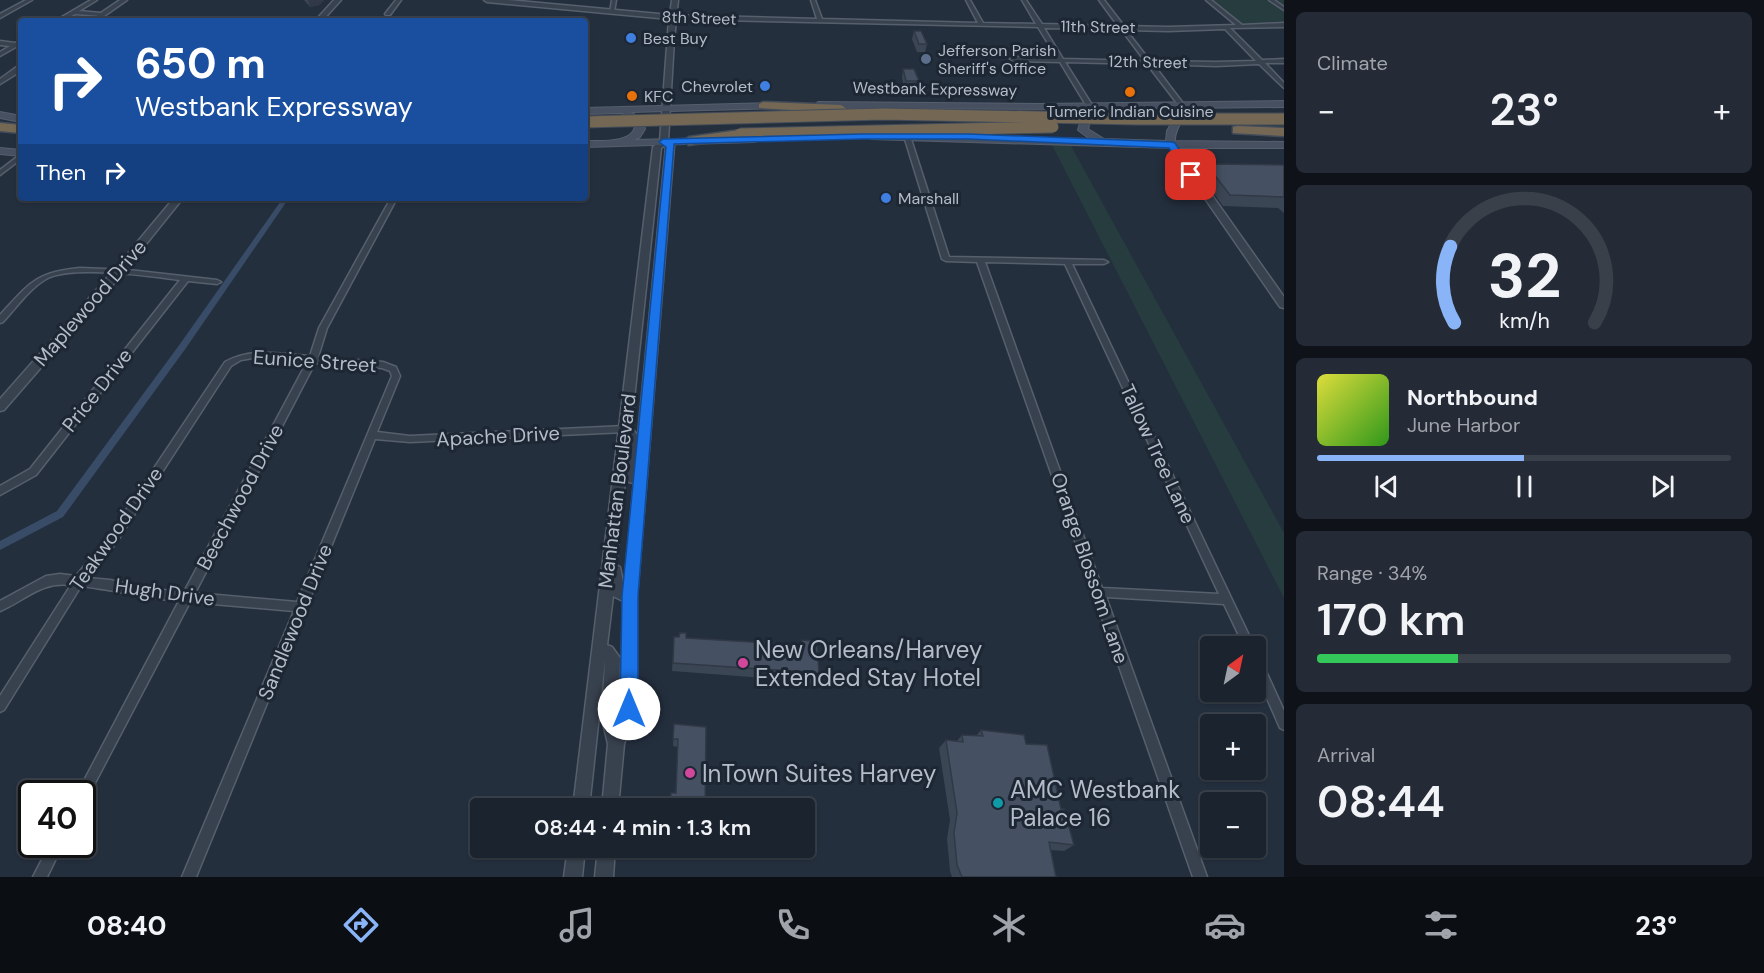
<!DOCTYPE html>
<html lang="en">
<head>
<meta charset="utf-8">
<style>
	body { margin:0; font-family:"DM Sans",sans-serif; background:#242b36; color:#f1f3f6; height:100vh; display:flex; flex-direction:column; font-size:22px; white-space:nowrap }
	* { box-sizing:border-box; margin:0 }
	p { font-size:20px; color:#a0a4aa }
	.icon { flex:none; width:33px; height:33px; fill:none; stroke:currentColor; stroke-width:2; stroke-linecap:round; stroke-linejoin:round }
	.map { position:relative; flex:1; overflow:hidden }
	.panel { display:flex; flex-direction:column; gap:12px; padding:12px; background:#0f1319; width:480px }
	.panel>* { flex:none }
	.guide { position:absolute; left:18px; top:18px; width:570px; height:183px; border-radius:6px; box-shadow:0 2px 4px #0004,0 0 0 2px #39404a; background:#1a4fa0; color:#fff; overflow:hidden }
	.needle { width:39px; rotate:33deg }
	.fabs { position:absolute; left:1200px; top:636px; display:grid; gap:12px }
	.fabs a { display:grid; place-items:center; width:66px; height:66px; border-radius:6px; background:#1b232e; box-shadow:0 2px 4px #0004,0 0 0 2px #39404a; font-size:30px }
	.speed { position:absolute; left:18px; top:780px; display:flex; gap:12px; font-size:30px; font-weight:700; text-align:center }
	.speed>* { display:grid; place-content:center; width:78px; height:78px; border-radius:50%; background:#1b232e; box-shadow:0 2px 4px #0004,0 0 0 2px #39404a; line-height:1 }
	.speed .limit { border:3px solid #111; border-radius:9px; background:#fff; color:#111 }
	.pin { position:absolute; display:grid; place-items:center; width:51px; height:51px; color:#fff; margin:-26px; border-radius:12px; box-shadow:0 3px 9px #0006 }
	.me { position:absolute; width:66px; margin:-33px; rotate:0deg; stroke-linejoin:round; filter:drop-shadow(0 0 4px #0008) }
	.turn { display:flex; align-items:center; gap:21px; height:126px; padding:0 18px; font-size:27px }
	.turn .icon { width:78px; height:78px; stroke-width:2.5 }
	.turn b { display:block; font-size:42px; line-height:51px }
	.then { display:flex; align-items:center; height:57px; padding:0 18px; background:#0003; gap:12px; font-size:22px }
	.big { font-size:45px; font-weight:600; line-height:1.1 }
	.panel .widget { flex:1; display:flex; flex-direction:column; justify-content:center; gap:9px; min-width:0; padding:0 21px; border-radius:9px; background:#242b36 }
	.panel .dial { align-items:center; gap:0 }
	.dial svg { height:156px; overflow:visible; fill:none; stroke:#39404a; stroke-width:7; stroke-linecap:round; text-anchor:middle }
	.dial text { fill:#f1f3f6; stroke:none }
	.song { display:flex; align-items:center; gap:18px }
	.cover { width:72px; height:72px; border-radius:9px; background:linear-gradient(135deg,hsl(60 70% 55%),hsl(110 70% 35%)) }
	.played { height:6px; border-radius:3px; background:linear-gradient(90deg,#8ab4f8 50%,#39404a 50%) }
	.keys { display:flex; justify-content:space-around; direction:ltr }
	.heat { display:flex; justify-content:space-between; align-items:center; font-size:33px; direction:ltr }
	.charge { height:9px; border-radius:4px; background:linear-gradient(90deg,#34c759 34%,#39404a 0) }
	.trip { position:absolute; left:470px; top:798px; width:345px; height:60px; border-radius:6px; background:#1b232e; box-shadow:0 2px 4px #0004,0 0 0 2px #39404a; font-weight:600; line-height:60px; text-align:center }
	.dock { display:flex; height:96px; justify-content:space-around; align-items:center; background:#0b0e12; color:#a0a4aa }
	.dock .icon { width:42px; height:42px }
	.dock .current { color:#8ab4f8 }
	.dock b { font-size:27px; color:#f1f3f6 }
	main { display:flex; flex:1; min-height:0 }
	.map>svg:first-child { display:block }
	.green { fill:#263c3f }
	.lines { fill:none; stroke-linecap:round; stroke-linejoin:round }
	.canal { fill:#394c67; fill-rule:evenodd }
	.minor-casing { stroke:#565f6c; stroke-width:3 }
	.tertiary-casing { stroke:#565f6c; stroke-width:3 }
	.secondary-casing { stroke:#565f6c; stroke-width:2 }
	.motorway-casing { stroke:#434c59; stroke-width:3 }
	.minor { fill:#38414e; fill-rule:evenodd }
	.tertiary { fill:#38414e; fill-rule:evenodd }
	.secondary { fill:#465061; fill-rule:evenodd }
	.motorway { fill:#746855; fill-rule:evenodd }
	.motorway-bridge-casing { stroke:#434c59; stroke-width:13; stroke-linecap:butt }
	.motorway-bridge { stroke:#746855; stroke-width:11 }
	.wall { fill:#3b4654 }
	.shaded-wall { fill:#303945 }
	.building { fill:#455162; stroke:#303945; stroke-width:1.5 }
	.route { fill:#1a73e8; stroke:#114b97; stroke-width:1.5 }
	.shop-dot { fill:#3f7fe0; stroke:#1d2633; stroke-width:2 }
	.service-dot { fill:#5c6f8a; stroke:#1d2633; stroke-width:2 }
	.food-dot { fill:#e8710a; stroke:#1d2633; stroke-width:2 }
	.hotel-dot { fill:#d1479c; stroke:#1d2633; stroke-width:2 }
	.culture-dot { fill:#0f9aa8; stroke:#1d2633; stroke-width:2 }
	.labels { text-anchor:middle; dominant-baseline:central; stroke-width:6; stroke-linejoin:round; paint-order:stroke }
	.far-street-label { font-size:16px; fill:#b4bcc9; stroke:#1d2633 }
	.far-poi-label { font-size:16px; fill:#b4bcc9; stroke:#1d2633; text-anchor:start }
	.street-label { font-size:20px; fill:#b4bcc9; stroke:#1d2633 }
	.near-poi-label { font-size:24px; fill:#b4bcc9; stroke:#1d2633; text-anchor:start }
</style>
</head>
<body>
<main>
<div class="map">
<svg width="1284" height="877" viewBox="0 0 1284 877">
	<rect width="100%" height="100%" fill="#242f3e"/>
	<!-- green -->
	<g class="green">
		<polygon points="1208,0 1284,0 1284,25 1240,26"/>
		<polygon points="1051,143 1070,144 1284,533 1284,598"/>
	</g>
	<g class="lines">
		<!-- canal -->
		<polygon class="canal" points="283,198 289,198 186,348 63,517 0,550 0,541 57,511 180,344"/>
		<!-- minor casing -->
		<g class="minor-casing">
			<g id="minor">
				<polygon points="26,0 32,0 0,18 0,14"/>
				<polygon points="91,0 97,0 79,11 101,13 103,14 103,16 75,14 62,21 55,21"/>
				<polygon points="396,0 401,0 390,15 386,15 385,14"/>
				<polygon points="612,0 616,0 614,12 612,13 610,12"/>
				<path d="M811,0H815L822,19L978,23L966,0H970L983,23L1036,24L1022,0H1026L1042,24L1118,26L1099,0H1104L1124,26L1168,27L1236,25L1206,0H1211L1242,25L1284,23V27L1230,28L1262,60L1284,59V63H1265L1284,83V88L1259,64L1216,66L1153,64L1185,106L1182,108L1180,107L1147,64L1065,62L1092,105L1089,107L1086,105L1060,62L1013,61L1010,59L1013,57L1057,58L1038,27L673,19L670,17L673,15L817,19ZM1044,28L1121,29L1145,61L1063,59ZM1225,29L1256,61L1216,62L1150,61L1126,30L1168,31Z"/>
				<polygon points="1269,0 1274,0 1284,7 1284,10"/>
				<polygon points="21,40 21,44 0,56 0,52 10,46 0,45 0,41 15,43"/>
				<path d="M905,135L910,136L949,257L1104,260L1108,262L1104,264H1072L1254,646H1244L1224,604L1106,597L1207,877H1193L977,262L946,261L942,259L904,136ZM985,262L1065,264L1219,594L1102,588Z"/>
				<polygon points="21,154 21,159 0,175 0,170"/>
				<path d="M391,198H397L327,328L318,357L383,362L396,367L400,376L377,432L410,436L625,426L629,429L625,432L410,442L375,439L196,877H182L294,611L190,602L86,800L82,802V794H77L78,792L179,601C146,598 114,590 81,586L4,710L0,712V696L71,585C41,581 26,600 0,611V601L46,576L60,574L76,576L108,537L225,362C252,347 280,354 310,356L319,328ZM253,358L307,362L184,592L152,589L110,580L88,578L116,543L231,366L241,360ZM315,363L382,368L390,371L392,376L297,602L195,593Z"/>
				<path d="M80,268L129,270L217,280L221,282L217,284L188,281L36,475L0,495V486L30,469L180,280C149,276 79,266 50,277C31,286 17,307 3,322L0,323V315C29,284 35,272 80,268Z"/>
				<polygon points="1256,657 1260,658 1284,711 1284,730 1280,728 1256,673"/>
				<polygon points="50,844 63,844 47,877 33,877"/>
			</g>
		</g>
		<!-- tertiary casing -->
		<g class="tertiary-casing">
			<g id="tertiary">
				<polygon points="120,0 127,0 97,21 89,21"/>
				<polygon points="334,0 341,0 322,21 315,21"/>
				<path d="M484,0H508L670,15L672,0H678L674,40L668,141L674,146L637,596V709L624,744L618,808H602L608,744L602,719L605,660L589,808H573L653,147L660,141L669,19L487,2ZM664,146L666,147L638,436L631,427L661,148ZM629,444L627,478L629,482L634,483L624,588L620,567L616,565ZM613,596L623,601L621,709L618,718L620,658L612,647L607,645Z"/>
				<polygon points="18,66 21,66 21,71 0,84 0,79"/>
				<polygon points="1169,143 1175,143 1284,297 1284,308 1280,307 1168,145"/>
				<polygon points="174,198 183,198 122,274 4,410 0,411 0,399 114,270"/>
				<polygon points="568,848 585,848 582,877 564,877"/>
				<polygon points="598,848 615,848 613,877 595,877"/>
			</g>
		</g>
		<!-- secondary casing -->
		<g class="secondary-casing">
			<g id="secondary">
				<path d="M1284,101V107L1184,108L1186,110C1184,121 1174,129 1175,141L1284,142V148H1172L872,139L869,138V134L1090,139L1078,130L1084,109L818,108L814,105L818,102L1040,104ZM1180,108L1167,131L1166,141L1104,139L1088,129L1093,109Z"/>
				<path d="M775,103L779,106L778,108L631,112L642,120L645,129L640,137L634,140L757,137V141L754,142L585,147V141C599,141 637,144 635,123L624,116L623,113L585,114V108Z"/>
				<polygon points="0,112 21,116 21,122 0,118"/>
				<polygon points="0,148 21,150 21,156 0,154"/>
			</g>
		</g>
		<!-- motorway casing -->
		<g class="motorway-casing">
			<g id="motorway">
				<polygon points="763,102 841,105 847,109 841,113 759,108 759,104"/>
				<polygon points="0,123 21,125 21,133 0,131"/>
				<polygon points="1237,126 1284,128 1284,136 1233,133 1233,127"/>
				<polygon points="740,130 746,134 744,137 689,145 683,141 689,137"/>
			</g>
		</g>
		<!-- minor -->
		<use href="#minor" class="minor"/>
		<!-- tertiary -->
		<use href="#tertiary" class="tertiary"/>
		<!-- secondary -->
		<use href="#secondary" class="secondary"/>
		<!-- motorway -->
		<use href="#motorway" class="motorway"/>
		<!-- motorway-bridge casing -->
		<g class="motorway-bridge-casing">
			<g id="motorway-bridge">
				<polyline points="585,122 884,114 1136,119 1284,119"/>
				<polyline points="740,134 1053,127"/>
			</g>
		</g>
		<!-- motorway-bridge -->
		<use href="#motorway-bridge" class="motorway-bridge"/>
	</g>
	<!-- wall -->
	<g class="wall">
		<polygon points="304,0 324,0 319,5 310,7"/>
		<polygon points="914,31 927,44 925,52 917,52 912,39"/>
		<polygon points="903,69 919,81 917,89 904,89 902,77"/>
		<polygon points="1206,164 1284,165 1284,213 1278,208 1223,206 1200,174"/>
		<polygon points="674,637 801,645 802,640 812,645 819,674 816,683 811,682 810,686 803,686 802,681 672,671"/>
		<polygon points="674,724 706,727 676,793 678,747 673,746"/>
		<polygon points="981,730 1026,744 1061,809 1074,845 1064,851 1050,850 1056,877 952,877 950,871 947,839 950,820 939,748 946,740 957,741 962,735 976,736"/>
	</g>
	<!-- shaded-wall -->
	<polygon class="shaded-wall" points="308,0 324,0 319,5 310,7"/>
	<!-- building -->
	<g class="building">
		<polygon points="914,31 921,31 927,44 919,44"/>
		<polygon points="903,69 914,69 919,81 906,81"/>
		<polygon points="1206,164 1284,165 1284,197 1230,195"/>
		<polygon points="680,633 686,633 686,638 803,645 802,640 811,641 812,645 817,646 819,674 813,674 813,677 806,677 806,672 673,663 674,637 679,637"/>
		<polygon points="674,724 706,727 705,808 670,808 671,793 676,793 678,739 673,739"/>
		<polygon points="981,730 1024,735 1026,744 1047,745 1061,809 1064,809 1074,845 1049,842 1056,877 962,877 957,865 954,833 957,813 946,740 963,742 962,735 983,736"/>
	</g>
	<!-- route -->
	<polygon class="route" points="862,134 969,134 1172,142 1175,143 1196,175 1188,177 1169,148 969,139 862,139 674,144 638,596 638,709 635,715 629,718 623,715 620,709 622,596 666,147 659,142 663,139"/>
	<!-- markers -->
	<g class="shop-dot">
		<circle cx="631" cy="38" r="6"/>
		<circle cx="765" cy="86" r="6"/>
		<circle cx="886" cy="198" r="6"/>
	</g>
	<circle class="service-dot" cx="926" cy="59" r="6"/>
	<g class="food-dot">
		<circle cx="1130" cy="92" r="6"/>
		<circle cx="632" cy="96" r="6"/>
	</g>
	<g class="hotel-dot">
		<circle cx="743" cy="663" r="6"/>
		<circle cx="690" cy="773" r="6"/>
	</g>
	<circle class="culture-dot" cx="998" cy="803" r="6"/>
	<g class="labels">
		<!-- far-street labels -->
		<g class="far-street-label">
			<text transform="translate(699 18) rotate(2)">8th Street</text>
			<text transform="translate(1098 27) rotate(1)">11th Street</text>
			<text transform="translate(1148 62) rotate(1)">12th Street</text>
			<text transform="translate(935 89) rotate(1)">Westbank Expressway</text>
		</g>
		<!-- far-poi labels -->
		<g class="far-poi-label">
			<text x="643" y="38">Best Buy</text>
			<text x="938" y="50">Jefferson Parish<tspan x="938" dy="18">Sheriff's Office</tspan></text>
			<text x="753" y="86" text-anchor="end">Chevrolet</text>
			<text x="644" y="96">KFC</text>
			<text x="1130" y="111" text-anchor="middle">Tumeric Indian Cuisine</text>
			<text x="898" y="198">Marshall</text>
		</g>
		<!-- street labels -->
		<g class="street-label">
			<text transform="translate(90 303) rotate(-49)">Maplewood Drive</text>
			<text transform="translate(315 361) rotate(4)">Eunice Street</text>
			<text transform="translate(97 390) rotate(-52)">Price Drive</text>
			<text transform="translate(498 436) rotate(-3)">Apache Drive</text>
			<text transform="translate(1158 454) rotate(65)">Tallow Tree Lane</text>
			<text transform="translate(617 491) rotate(-83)">Manhattan Boulevard</text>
			<text transform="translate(240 497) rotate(-62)">Beechwood Drive</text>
			<text transform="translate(116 529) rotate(-55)">Teakwood Drive</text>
			<text transform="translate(1090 568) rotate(71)">Orange Blossom Lane</text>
			<text transform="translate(165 592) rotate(8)">Hugh Drive</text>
			<text transform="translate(295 622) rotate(-68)">Sandlewood Drive</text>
		</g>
		<!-- near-poi labels -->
		<g class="near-poi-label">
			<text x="755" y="649">New Orleans/Harvey<tspan x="755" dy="28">Extended Stay Hotel</tspan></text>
			<text x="702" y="773">InTown Suites Harvey</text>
			<text x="1010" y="789">AMC Westbank<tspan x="1010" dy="28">Palace 16</tspan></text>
		</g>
	</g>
</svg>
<div class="fabs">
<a><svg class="needle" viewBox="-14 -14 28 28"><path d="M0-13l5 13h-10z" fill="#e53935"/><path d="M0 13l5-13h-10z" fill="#a0a4aa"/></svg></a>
<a>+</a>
<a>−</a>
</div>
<div class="speed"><div class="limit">40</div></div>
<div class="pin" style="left:1191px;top:175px;background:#d93025"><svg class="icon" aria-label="arrive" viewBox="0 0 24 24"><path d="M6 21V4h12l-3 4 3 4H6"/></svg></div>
<svg class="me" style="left:629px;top:709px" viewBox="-20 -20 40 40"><circle r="19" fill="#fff"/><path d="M0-13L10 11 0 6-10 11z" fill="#1a73e8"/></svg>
<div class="trip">08:44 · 4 min · 1.3 km</div>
<div class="guide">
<div class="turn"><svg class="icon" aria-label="right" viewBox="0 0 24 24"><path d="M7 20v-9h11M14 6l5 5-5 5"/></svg><div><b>650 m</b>Westbank Expressway</div></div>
<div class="then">Then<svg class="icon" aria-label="right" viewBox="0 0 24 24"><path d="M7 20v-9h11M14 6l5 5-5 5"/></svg></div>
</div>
</div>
<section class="panel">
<div class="widget"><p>Climate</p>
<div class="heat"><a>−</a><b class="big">23°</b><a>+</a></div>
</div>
<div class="widget dial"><svg viewBox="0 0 100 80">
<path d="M14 69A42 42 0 1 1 86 69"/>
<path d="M14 69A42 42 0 0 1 12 30" stroke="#8ab4f8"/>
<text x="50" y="56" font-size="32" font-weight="700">32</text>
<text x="50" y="72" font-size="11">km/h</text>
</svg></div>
<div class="widget">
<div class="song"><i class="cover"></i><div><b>Northbound</b><p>June Harbor</p></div></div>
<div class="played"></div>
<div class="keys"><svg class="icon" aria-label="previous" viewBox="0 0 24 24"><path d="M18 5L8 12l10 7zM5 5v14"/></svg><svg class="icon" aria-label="pause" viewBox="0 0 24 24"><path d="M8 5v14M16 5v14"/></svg><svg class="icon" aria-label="next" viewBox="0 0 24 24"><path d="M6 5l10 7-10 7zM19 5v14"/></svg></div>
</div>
<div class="widget"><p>Range · 34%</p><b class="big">170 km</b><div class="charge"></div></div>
<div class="widget"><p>Arrival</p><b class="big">08:44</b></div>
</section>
</main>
<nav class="dock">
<b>08:40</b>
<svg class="icon current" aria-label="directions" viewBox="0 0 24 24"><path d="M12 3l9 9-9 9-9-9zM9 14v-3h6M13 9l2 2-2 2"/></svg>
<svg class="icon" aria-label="music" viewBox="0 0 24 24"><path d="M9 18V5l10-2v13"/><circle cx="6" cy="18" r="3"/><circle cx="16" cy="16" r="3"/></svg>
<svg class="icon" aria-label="phone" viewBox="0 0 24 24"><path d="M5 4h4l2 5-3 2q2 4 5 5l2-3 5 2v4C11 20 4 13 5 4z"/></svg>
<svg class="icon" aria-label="climate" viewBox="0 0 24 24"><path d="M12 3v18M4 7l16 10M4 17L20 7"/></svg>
<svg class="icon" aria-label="car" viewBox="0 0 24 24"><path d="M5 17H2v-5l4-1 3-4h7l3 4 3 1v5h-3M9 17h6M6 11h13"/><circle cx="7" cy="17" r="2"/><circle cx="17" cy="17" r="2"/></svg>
<svg class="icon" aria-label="filters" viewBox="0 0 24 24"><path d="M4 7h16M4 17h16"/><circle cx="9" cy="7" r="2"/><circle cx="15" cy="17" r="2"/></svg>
<b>23°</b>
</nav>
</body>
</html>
